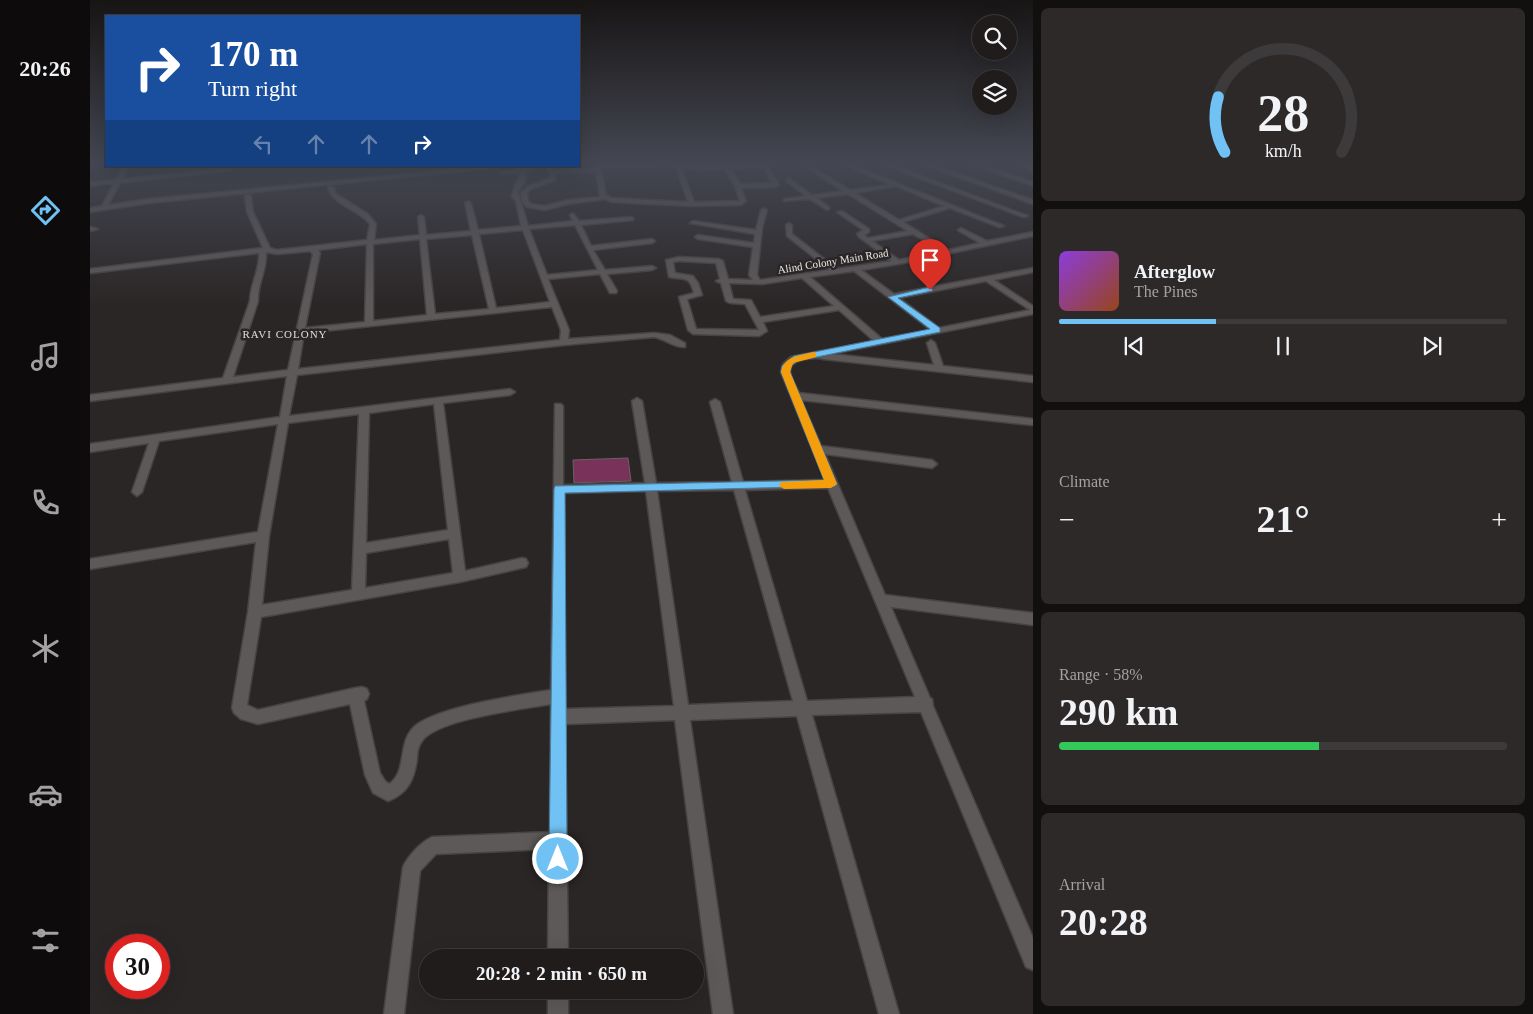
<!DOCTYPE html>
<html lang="en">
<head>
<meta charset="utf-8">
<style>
	body { margin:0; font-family:Georgia,serif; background:#2d2929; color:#f1f3f6; height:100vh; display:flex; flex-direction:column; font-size:19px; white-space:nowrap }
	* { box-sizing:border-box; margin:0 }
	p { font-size:16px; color:#a2a1a3 }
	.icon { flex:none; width:28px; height:28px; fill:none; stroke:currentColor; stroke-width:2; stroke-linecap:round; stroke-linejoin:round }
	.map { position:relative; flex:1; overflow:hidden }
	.sheet { display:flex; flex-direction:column; gap:8px; padding:8px; background:#120f0f; width:500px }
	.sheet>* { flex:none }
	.top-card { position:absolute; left:15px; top:15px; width:475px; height:152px; border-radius:0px; box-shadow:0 5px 20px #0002,0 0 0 1px #3d3a3b; background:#1a4fa0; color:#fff; overflow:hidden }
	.controls { position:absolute; left:882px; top:15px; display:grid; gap:10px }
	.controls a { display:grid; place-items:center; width:45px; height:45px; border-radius:50%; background:#201c1c; box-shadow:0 5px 20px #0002,0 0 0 1px #3d3a3b; font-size:25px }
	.speed { position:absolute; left:15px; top:934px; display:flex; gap:10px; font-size:25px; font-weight:700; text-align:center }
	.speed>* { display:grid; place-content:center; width:65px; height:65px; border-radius:50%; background:#201c1c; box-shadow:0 5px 20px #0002,0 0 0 1px #3d3a3b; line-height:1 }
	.speed .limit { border:8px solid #d22; background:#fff; color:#111 }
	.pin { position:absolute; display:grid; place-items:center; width:42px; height:42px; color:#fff; margin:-51px -21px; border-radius:50% 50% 50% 0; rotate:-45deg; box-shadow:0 0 5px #0007 }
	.pin .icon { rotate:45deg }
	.me { position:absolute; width:55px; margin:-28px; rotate:0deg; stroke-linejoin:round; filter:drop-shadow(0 0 4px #0008) }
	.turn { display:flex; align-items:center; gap:18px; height:105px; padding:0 20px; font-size:22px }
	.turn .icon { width:65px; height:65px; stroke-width:2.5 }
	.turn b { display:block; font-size:35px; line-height:42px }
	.lanes { display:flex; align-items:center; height:48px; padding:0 20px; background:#0003; justify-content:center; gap:25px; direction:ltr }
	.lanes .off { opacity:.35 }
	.big { font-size:38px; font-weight:800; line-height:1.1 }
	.sheet .widget { flex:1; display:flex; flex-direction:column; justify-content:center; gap:8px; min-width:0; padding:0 18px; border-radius:8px; background:#2d2929 }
	.sheet .dial { align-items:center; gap:0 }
	.dial svg { height:130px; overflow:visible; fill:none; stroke:#3d3a3b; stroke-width:7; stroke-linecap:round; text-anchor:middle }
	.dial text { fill:#f1f3f6; stroke:none }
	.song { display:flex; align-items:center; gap:15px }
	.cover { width:60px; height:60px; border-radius:8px; background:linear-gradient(135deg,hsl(270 70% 55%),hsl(20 70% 35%)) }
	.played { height:5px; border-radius:2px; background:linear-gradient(90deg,#70c1f4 35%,#3d3a3b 35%) }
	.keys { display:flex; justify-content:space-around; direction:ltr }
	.heat { display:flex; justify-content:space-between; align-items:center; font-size:28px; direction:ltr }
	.charge { height:8px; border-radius:4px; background:linear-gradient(90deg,#34c759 58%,#3d3a3b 0) }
	.trip { position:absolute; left:329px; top:949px; width:285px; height:50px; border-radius:25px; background:#201c1c; box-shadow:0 5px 20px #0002,0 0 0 1px #3d3a3b; font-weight:800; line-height:50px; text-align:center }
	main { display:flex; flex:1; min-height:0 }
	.menu { display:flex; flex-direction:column; width:90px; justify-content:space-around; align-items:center; background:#0d0b0b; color:#a2a1a3 }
	.menu .icon { width:35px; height:35px }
	.menu .selected { color:#70c1f4 }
	.menu b { font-size:22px; color:#f1f3f6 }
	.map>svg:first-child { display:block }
	.building { fill:#793259; stroke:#676365 }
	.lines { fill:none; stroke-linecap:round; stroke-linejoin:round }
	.street-casing { stroke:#474343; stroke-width:3 }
	.street { fill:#5e5959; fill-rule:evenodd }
	.route { fill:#70c1f4; stroke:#497d9f }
	.slow { fill:#f59e0b }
	.labels { text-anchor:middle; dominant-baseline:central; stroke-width:5; stroke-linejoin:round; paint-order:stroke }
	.far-street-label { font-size:11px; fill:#eae8e8; stroke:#2b2626 }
	.far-neighbourhood-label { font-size:11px; letter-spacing:1px; fill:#e1dbdb; stroke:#2b2626 }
</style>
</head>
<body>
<main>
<nav class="menu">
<b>20:26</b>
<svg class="icon selected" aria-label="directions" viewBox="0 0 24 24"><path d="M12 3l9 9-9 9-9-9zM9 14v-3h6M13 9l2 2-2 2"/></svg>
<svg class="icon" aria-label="music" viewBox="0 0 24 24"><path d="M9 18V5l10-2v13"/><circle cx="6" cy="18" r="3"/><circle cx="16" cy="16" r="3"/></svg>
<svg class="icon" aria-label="phone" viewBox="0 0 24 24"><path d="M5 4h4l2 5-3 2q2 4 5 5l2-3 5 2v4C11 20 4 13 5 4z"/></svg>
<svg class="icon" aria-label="climate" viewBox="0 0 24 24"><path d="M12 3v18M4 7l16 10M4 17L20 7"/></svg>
<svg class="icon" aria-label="car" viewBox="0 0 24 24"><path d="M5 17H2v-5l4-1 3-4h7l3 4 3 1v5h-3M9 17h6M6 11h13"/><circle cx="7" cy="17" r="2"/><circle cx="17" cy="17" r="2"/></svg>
<svg class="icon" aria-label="filters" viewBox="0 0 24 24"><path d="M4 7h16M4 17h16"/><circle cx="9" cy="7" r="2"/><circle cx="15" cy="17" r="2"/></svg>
</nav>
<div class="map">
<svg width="943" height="1014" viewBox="0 0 943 1014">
	<rect width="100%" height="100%" fill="#2b2626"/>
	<!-- building -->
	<polygon class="building" points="538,458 541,481 484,483 483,460"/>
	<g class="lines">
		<!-- street casing -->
		<g class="street-casing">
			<g id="street">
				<path d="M504,163H602L609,166L688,163L679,168L689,185L686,187L651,188L656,201L651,205L602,206L521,202L515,199L478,204L455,210L437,207L432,201L431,193L437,187L460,178V171L457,169V166H463V168L468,170L505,168ZM586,167L598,202L522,198L516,195L511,168ZM591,167L609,170L635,169L645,186L650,201L604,202ZM674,168L682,183L650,184L641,169ZM506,172L510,197L478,200L455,206L441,204L438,201L437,193L441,189L465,180L466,173Z"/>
				<path d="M710,163H716L760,190L801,185L750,163H757L914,226L909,227L860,208L813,222L858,250L890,243L869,231L868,230L871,228L897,241L943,232V236L808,264L771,270L804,294L943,268V272L904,280L943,306V314L741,354L844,365L837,343L841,340L845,343L853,366L943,376V382L733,359C726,356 699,359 700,371C700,378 706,387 709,393L943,419V425L711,400L731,446L842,460L847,464L842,468L735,454L795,595L943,613V625L801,607L840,698L842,699L843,706L943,938V970L936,967L831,712L722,715L809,1014H789L707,716L600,720L643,1014H623L585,720L475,724L478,958H458L459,849L346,854L330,871L314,1014H294L313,867C318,856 331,842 342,837L460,832L461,704C433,709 347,719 332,741C328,746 327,753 327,759C324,780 318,793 298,801L283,793L275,775L260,704L168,724L151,719L144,713L142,708L158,612L166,542L0,569V559L168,532L188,424L69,441L52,492L47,496L42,492L59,443L0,452V444L190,417L197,376L0,401V395L133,378L160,301C160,284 170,271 169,253L0,273V269L173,248L157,212L155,196L158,194L161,196L163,212L180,248L187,250L277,240L280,224C269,210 243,205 238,188L241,186L244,188L246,194L278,214L286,224L284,240L330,235L328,217L331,215L334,217L336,235L381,231L375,203L378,201L381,203L388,230L431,226L426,201L422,197C422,188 429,182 430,172L412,174L409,172L451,166L436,172L435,181L428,192L438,226L483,221L480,215L483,213L489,221L541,217L543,218V220L491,225L501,246L562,239L565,241L562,243L503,250L515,270L562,266L566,268L562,270L517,274L527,291L526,293H520L510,274L458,279L479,330L478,339L564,333L580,335L595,343V347C585,348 575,339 564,337L474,345L207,375L199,416L420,389L425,392L420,395L353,403L375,571L432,558L436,559L438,563L436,567L370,582L171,617L157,705L168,710L265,688L272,687L277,689L279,694L277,699L274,701L290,773L295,781L299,784C317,772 308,745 322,729C341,707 431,695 461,690L465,404H471L473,406V485L555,483L542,401L547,398L552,401L566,483L642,482L620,402L625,399L630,402L653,482L735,480L691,372L693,364L701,357L784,341L749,310L673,322L677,331L669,336L603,334L598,330L589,297L604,293C599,275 595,280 579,277L576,260L589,257L629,259L633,261L638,279L663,280L659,275L663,247L608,239L605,237L608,235L664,243L665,234L600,223L603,221L666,230L671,210L674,208L677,210L672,228L667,275L670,280L740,270L697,236L696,225L699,223L702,225V234L747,269L802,261L769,237L767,234L773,230L747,212L752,211L779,229V232L774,235L778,238L818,231L758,194L727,198L739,207V209L737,210L720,199L694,201V199L716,196L696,181L698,178L722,195L753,191ZM806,186L854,206L809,220L765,193ZM485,225L508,270L457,275L439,229ZM433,230L460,302L406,308L389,234ZM823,234L851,251L809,260L782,241ZM382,235L399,309L345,314L336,239ZM330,239L337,315L283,321V244ZM277,244L275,322L215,328L230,253L228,250ZM220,251L223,254L198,370L143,377L168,301C167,284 177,271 176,252L187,254ZM589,261L626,263L630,279L626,281L631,283L636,301L640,303L655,304L669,330L606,329L597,299L612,295L608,283L603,276L585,273L583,262ZM764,271L841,330L792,339L720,277ZM712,278L744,306L670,317L661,300L643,299L639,283L672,284ZM896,281L940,310L849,328L809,298ZM462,307L471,330L470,340L208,369L214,333ZM344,404L358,530L276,543L279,413ZM269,414L262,590L172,605L179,536L198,423ZM738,488L825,697L717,701L655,490ZM644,490L703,701L598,705L567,491ZM556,491L584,706L475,709L474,493ZM359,539L363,573L275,588L276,553Z"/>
				<polygon points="789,163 797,163 938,216 933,217"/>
				<polygon points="829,163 837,163 943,200 943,204"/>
				<polygon points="879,163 887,163 943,182 943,186"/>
				<polygon points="924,163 932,163 943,167 943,171"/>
				<polygon points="33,166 39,166 32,179 141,168 144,170 30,183 18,205 59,199 401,166 423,166 59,203 0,212 0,208 12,206 24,183 0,186 0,182 26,180"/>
				<polygon points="0,227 8,229 0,231"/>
				<rect x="458" y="990" width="20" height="24"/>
			</g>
		</g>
		<!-- street -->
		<use href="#street" class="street"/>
	</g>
	<!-- sky -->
	<linearGradient id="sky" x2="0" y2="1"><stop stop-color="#181515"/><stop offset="0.53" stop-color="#444752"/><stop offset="1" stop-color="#444752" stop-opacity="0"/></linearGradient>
	<rect width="943" height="305" fill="url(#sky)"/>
	<!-- route -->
	<polygon class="route" points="840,287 843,290 842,291 808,298 850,328 850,332 707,361 701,366 700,372 747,484 745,486 475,493 477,859 474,866 468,868 462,866 459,859 464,489 465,486 734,480 691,372 692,366 704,356 840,329 798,297"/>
	<!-- slow -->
	<path class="slow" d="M723,352L726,353V357L703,363L700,372L747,484L741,488L694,489L691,487L689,485L691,482L734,480L691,372C694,356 709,356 723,352Z"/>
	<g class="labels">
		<!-- far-street labels -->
		<g class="far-street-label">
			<text transform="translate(743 261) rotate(-9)">Alind Colony Main Road</text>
		</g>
		<!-- far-neighbourhood labels -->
		<g class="far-neighbourhood-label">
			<text x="195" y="334">RAVI COLONY</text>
		</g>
	</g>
</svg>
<div class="controls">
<a><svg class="icon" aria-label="search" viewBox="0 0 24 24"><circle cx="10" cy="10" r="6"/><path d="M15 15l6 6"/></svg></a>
<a><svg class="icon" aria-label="layers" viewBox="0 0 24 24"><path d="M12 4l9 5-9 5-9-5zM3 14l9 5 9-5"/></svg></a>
</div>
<div class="speed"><div class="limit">30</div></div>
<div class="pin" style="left:840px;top:290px;background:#d93025"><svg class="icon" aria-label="arrive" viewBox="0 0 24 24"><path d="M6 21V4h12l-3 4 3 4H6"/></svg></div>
<svg class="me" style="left:468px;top:859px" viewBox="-20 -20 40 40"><circle r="17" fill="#70c1f4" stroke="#fff" stroke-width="3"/><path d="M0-11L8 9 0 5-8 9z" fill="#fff"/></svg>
<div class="trip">20:28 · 2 min · 650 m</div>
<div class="top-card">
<div class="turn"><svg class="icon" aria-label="right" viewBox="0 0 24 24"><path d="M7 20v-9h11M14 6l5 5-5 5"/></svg><div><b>170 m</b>Turn right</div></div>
<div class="lanes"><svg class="icon off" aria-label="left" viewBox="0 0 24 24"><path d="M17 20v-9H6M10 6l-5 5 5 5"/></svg><svg class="icon off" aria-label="ahead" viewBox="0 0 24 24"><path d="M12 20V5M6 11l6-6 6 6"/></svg><svg class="icon off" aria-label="ahead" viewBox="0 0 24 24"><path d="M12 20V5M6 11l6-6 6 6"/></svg><svg class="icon" aria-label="right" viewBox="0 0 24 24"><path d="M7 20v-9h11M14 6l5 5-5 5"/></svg></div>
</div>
</div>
<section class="sheet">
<div class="widget dial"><svg viewBox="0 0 100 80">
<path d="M14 69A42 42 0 1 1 86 69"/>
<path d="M14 69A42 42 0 0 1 10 35" stroke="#70c1f4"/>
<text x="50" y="56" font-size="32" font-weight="700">28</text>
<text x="50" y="72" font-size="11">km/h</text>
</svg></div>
<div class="widget">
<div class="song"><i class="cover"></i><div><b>Afterglow</b><p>The Pines</p></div></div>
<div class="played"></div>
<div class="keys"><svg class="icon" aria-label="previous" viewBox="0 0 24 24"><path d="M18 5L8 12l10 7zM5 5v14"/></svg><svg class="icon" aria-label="pause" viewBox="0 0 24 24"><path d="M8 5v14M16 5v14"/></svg><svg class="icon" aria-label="next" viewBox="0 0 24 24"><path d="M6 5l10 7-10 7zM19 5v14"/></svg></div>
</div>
<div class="widget"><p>Climate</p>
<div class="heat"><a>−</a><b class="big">21°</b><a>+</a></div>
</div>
<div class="widget"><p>Range · 58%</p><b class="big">290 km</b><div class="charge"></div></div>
<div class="widget"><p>Arrival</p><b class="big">20:28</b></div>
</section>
</main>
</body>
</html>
